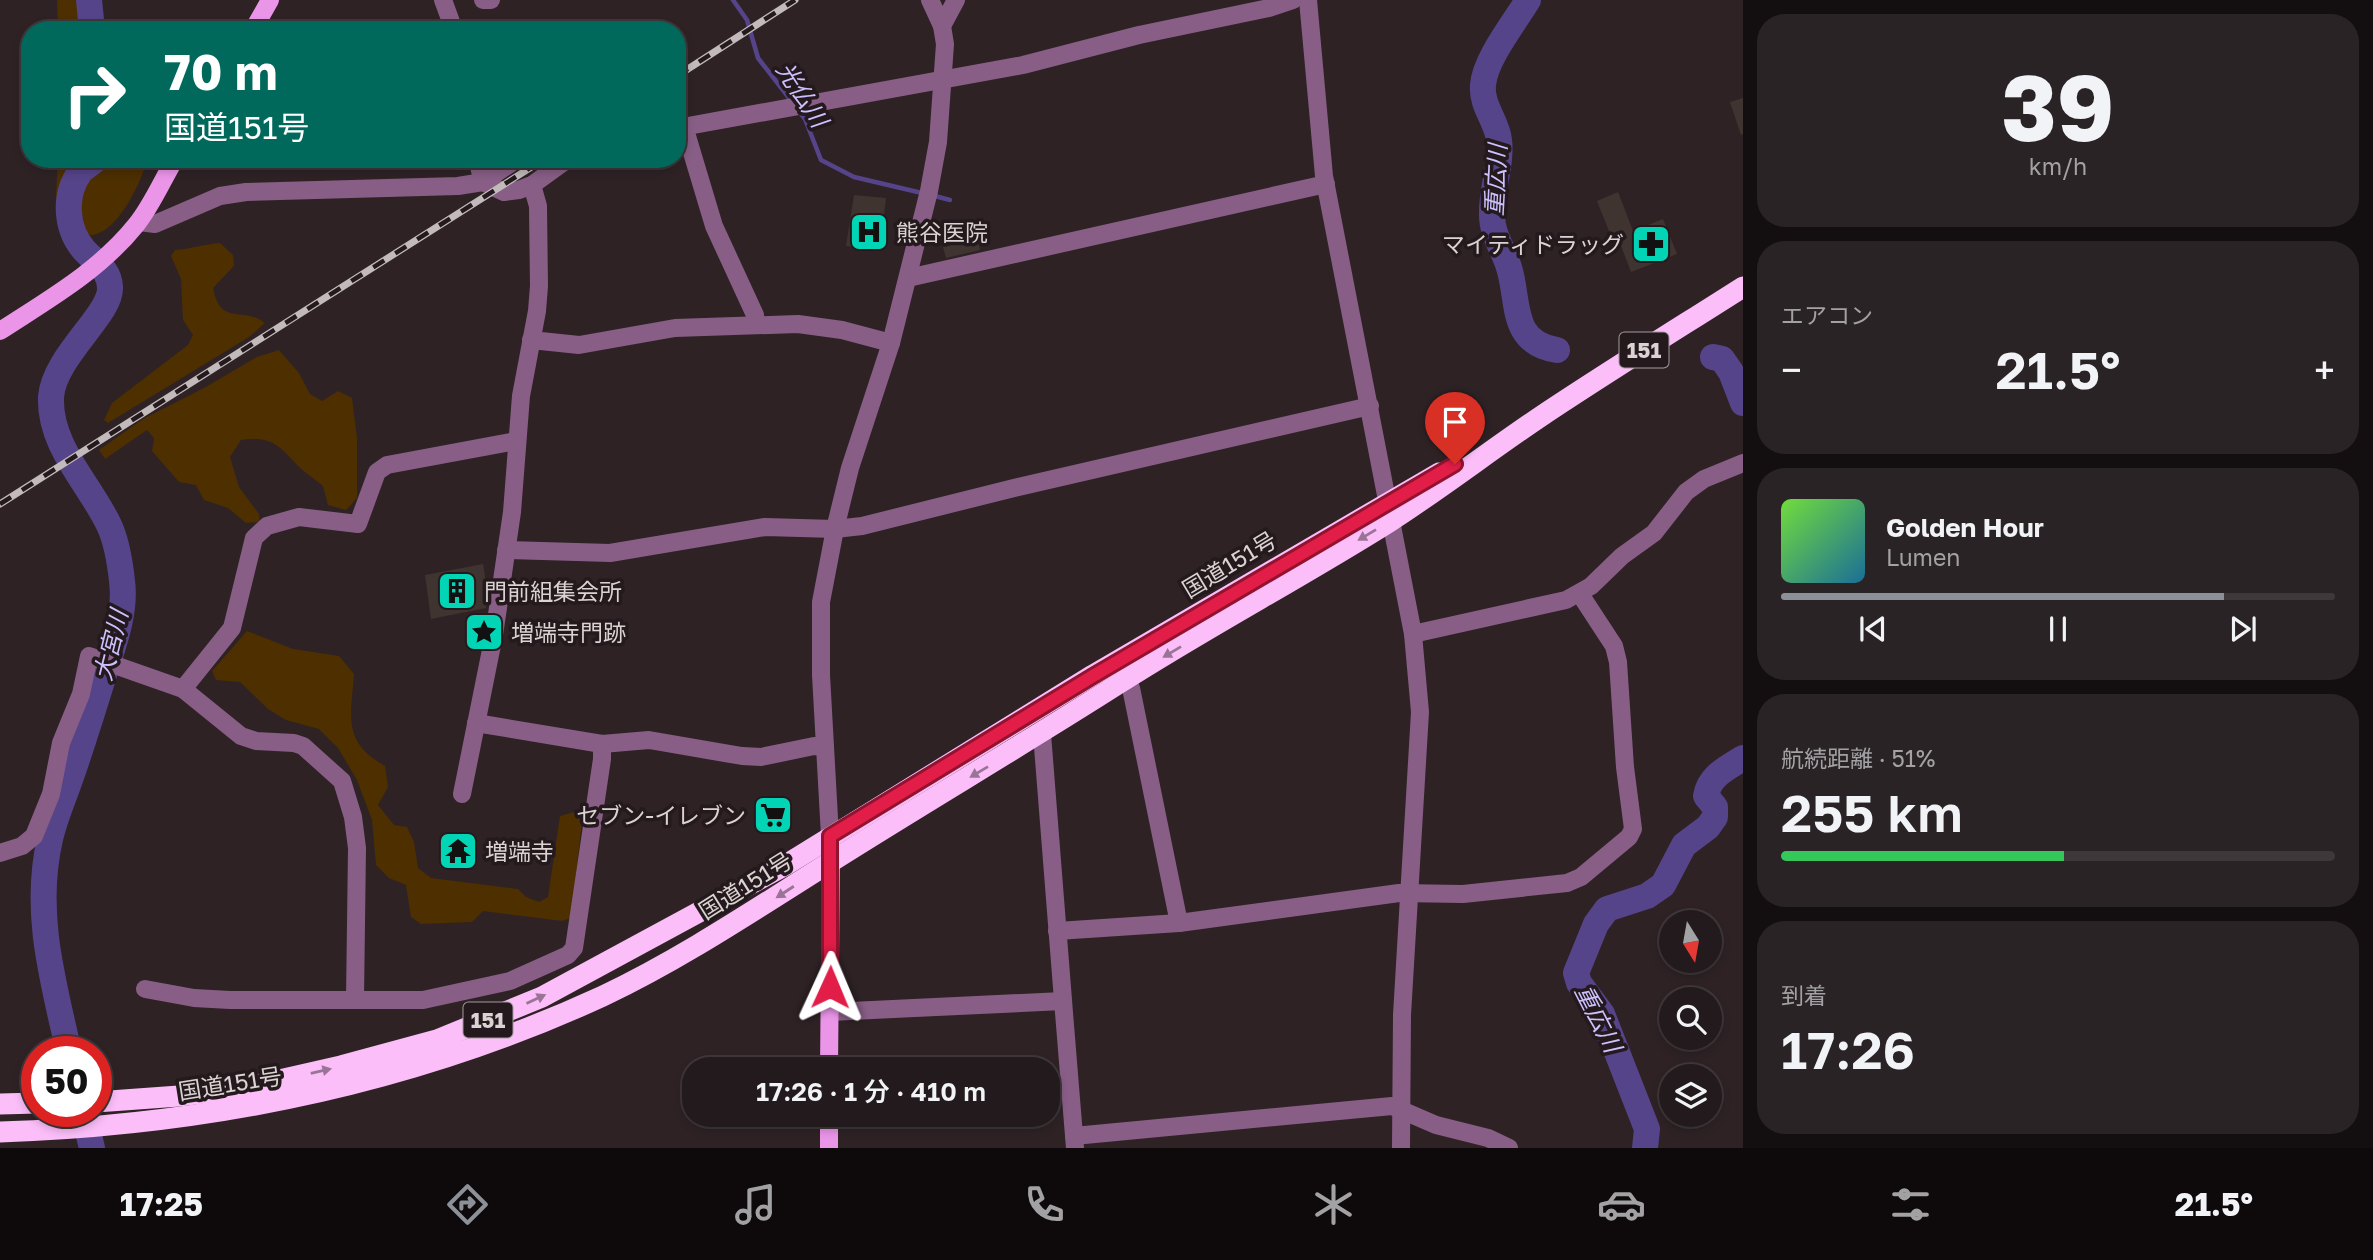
<!DOCTYPE html>
<html lang="ja">
<head>
<meta charset="utf-8">
<style>
	body { margin:0; font-family:"Golos Text","Noto Sans JP",sans-serif; background:#2a2325; color:#f1f3f6; height:100vh; display:flex; flex-direction:column; font-size:26px; white-space:nowrap }
	* { box-sizing:border-box; margin:0 }
	p { font-size:23px; color:#a2a1a3 }
	.icon { flex:none; width:38px; height:38px; fill:none; stroke:currentColor; stroke-width:2; stroke-linecap:round; stroke-linejoin:round }
	.map { position:relative; flex:1; overflow:hidden }
	.side { display:flex; flex-direction:column; gap:14px; padding:14px; background:#130e0f; width:630px }
	.side>* { flex:none }
	.banner { position:absolute; left:21px; top:21px; width:665px; height:147px; border-radius:28px; box-shadow:0 4px 10px #0003,0 0 0 2px #3f383b; background:#00695c; color:#fff; overflow:hidden }
	.needle { width:46px; rotate:169deg }
	.tools { position:absolute; left:1659px; top:910px; display:grid; gap:14px }
	.tools a { display:grid; place-items:center; width:63px; height:63px; border-radius:50%; background:#221a1c; box-shadow:0 4px 10px #0003,0 0 0 2px #3f383b; font-size:35px }
	.speed { position:absolute; left:21px; top:1036px; display:flex; gap:14px; font-size:35px; font-weight:700; text-align:center }
	.speed>* { display:grid; place-content:center; width:91px; height:91px; border-radius:50%; background:#221a1c; box-shadow:0 4px 10px #0003,0 0 0 2px #3f383b; line-height:1 }
	.speed .limit { border:10px solid #d22; background:#fff; color:#111 }
	.pin { position:absolute; display:grid; place-items:center; width:60px; height:60px; color:#fff; margin:-72px -30px; border-radius:50% 50% 50% 0; rotate:-45deg; box-shadow:0 0 7px #0007 }
	.pin .icon { rotate:45deg }
	.me { position:absolute; width:77px; margin:-38px; rotate:1deg; stroke-linejoin:round; filter:drop-shadow(0 0 5px #0008) }
	.turn { display:flex; align-items:center; gap:24px; height:147px; padding:0 28px; font-size:32px }
	.turn .icon { width:91px; height:91px; stroke-width:2.5 }
	.turn b { display:block; font-size:49px; line-height:60px }
	.big { font-size:52px; font-weight:600; line-height:1.1 }
	.side .tile { flex:1; display:flex; flex-direction:column; justify-content:center; gap:10px; min-width:0; padding:0 24px; border-radius:28px; background:#2a2325 }
	.side .dial { align-items:center; gap:0 }
	.dial b { font-size:91px; line-height:1 }
	.song { display:flex; align-items:center; gap:21px }
	.cover { width:84px; height:84px; border-radius:10px; background:linear-gradient(135deg,hsl(100 70% 55%),hsl(200 70% 35%)) }
	.played { height:7px; border-radius:4px; background:linear-gradient(90deg,#8c9099 80%,#3f383b 80%) }
	.keys { display:flex; justify-content:space-around; direction:ltr }
	.heat { display:flex; justify-content:space-between; align-items:center; font-size:38px; direction:ltr }
	.charge { height:10px; border-radius:5px; background:linear-gradient(90deg,#34c759 51%,#3f383b 0) }
	.trip { position:absolute; left:682px; top:1057px; width:378px; height:70px; border-radius:28px; background:#221a1c; box-shadow:0 4px 10px #0003,0 0 0 2px #3f383b; font-weight:600; line-height:70px; text-align:center }
	.dock { display:flex; height:112px; justify-content:space-around; align-items:center; background:#0e0a0b; color:#a2a1a3 }
	.dock .icon { width:49px; height:49px }
	.dock .active { color:#8c9099 }
	.dock b { font-size:32px; color:#f1f3f6 }
	main { display:flex; flex:1; min-height:0 }
	.map>svg:first-child { display:block }
	.green { fill:#4d2f00 }
	.lines { fill:none; stroke-linecap:round; stroke-linejoin:round }
	.stream { stroke:#56448a; stroke-width:4.5 }
	.river { stroke:#56448a; stroke-width:26 }
	.building { fill:#403431 }
	.minor { stroke:#885e86; stroke-width:18 }
	.major { stroke:#eb95e8; stroke-width:18 }
	.highway { stroke:#fbbef9; stroke-width:21 }
	.rail-casing { stroke:#c2babb; stroke-width:7 }
	.rail { stroke:#24191c; stroke-width:4.5; stroke-dasharray:13; stroke-linecap:butt }
	.oneway { fill:#9a7496 }
	.route-casing { stroke:#92132f; stroke-width:18 }
	.route { stroke:#e11d48; stroke-width:12 }
	.labels { text-anchor:middle; dominant-baseline:central; stroke-width:7; stroke-linejoin:round; paint-order:stroke }
	.shield { fill:#24191c; stroke:#a39a9c; stroke-width:2 }
	.shield-label { font-size:21px; font-weight:bold; fill:#dad2d3 }
	.poi-label { font-size:23px; fill:#dad2d3; stroke:#24191c; text-anchor:start }
	.street-label { font-size:23px; fill:#dad2d3; stroke:#24191c }
	.water-label { font-size:24px; font-style:italic; fill:#ccc1fe; stroke:#24191c }
</style>
</head>
<body>
<main>
<div class="map">
<svg width="1743" height="1148" viewBox="0 0 1743 1148">
	<rect width="100%" height="100%" fill="#2e2225"/>
	<!-- green -->
	<g class="green">
		<polygon points="57,0 83,0 87,20 97,30 58,30"/>
		<path d="M58,159H132L145,166C139,187 117,231 93,235C82,236 70,232 60,229L56,194Z"/>
		<path d="M220,243L233,255L234,266L213,288C220,327 244,306 265,323L249,337L108,423L104,420L112,403L188,345L193,335L183,320L181,279L171,256L175,250C191,249 203,244 220,243Z"/>
		<path d="M279,350L299,373L310,394L322,401L338,391L352,398L357,438V498L346,510L328,505L323,486C315,479 305,473 297,465C278,445 272,436 241,440L230,457L239,487L259,514L260,522L246,523L228,508L204,500L196,485L179,482L152,451L154,438L147,430L105,459L99,450L143,419L204,388L257,357Z"/>
		<path d="M247,631L293,649L339,656L354,674C351,717 342,742 385,766L388,787L378,805L394,825L407,827L414,842L418,868L431,878L518,889L526,897L539,902L548,897L560,816L574,812L582,822L571,918L562,921L483,911L472,922L421,924L411,917L406,885L389,878L376,865L372,820L357,780L338,748L319,729L286,720L268,709L240,682L216,680L212,671Z"/>
	</g>
	<g class="lines">
		<!-- stream -->
		<g class="stream">
			<polyline points="733,0 747,20 758,58 793,103"/>
			<polyline points="798,110 805,119 821,160 854,177 922,193"/>
			<polyline points="931,195 950,200"/>
		</g>
		<!-- river -->
		<g class="river">
			<polyline points="89,0 92,30"/>
			<path d="M1528,0C1515,22 1485,59 1483,85C1481,106 1497,121 1499,140C1502,165 1491,190 1492,215C1492,236 1505,251 1510,271C1519,304 1511,343 1557,350"/>
			<polyline points="1713,357 1722,359 1731,372 1743,403"/>
			<path d="M69,1052C53,981 33,912 50,839C55,817 65,795 72,774C84,739 95,704 106,668C115,641 126,610 122,581C120,562 117,542 109,525C89,483 49,446 51,397C54,356 112,314 110,287C109,269 96,263 84,250C66,229 63,196 80,172C84,167 91,164 96,159"/>
			<polyline points="83,1111 92,1148"/>
			<path d="M1645,1148L1647,1129L1602,1014L1579,983L1576,973L1596,924L1607,909L1647,896L1663,885L1684,845L1708,827L1715,817V807L1706,796C1709,776 1727,768 1743,758"/>
		</g>
	</g>
	<!-- building -->
	<g class="building">
		<polygon points="1743,98 1743,134 1741,135 1730,102"/>
		<polygon points="1618,192 1633,231 1663,219 1677,254 1631,272 1618,238 1613,241 1597,201"/>
		<polygon points="854,195 886,198 880,249 846,246"/>
		<polygon points="978,239 980,250 946,258 943,247"/>
		<polygon points="483,564 488,595 486,608 431,619 425,575"/>
	</g>
	<g class="lines">
		<!-- minor -->
		<g class="minor">
			<polyline points="443,0 454,30"/>
			<polyline points="483,0 491,0"/>
			<polyline points="1308,0 1324,176 1413,634 1420,712 1402,1015 1401,1148"/>
			<polyline points="942,26 956,0"/>
			<polyline points="684,126 714,226 755,315 756,324"/>
			<polyline points="677,128 1023,65 1139,35 1269,8 1293,0"/>
			<polyline points="477,159 483,182 517,159"/>
			<polyline points="139,222 155,224 220,196 246,192 458,186 483,182 504,192 519,190 532,185 568,159"/>
			<polyline points="908,278 1326,184"/>
			<polyline points="531,340 579,345 675,328 798,324 842,330 891,343"/>
			<polyline points="506,550 610,553 765,527 835,529 862,526 1014,488 1370,406"/>
			<polyline points="1413,634 1566,600 1591,586 1622,556 1654,533 1686,492 1704,479 1743,463"/>
			<polyline points="1122,681 1131,688 1179,923"/>
			<polyline points="183,689 232,628 254,538 267,526 299,517 358,524 377,472 387,465 516,441"/>
			<polyline points="476,723 602,744 649,740 742,756 761,757 814,746 825,747"/>
			<path d="M1042,734C1052,872 1064,1010 1075,1148"/>
			<polyline points="462,794 494,635 512,512 521,396 537,311 539,286 538,206 532,185"/>
			<polyline points="830,836 821,675 821,602 835,529 850,468 891,343 929,191 938,142 945,44 942,26 930,0"/>
			<polyline points="0,853 22,846 34,836 51,794 61,743 81,694 89,656 183,689 241,736 256,741 294,743 303,746 342,781 353,817 357,848 355,999"/>
			<polyline points="1057,931 1179,923 1399,893 1463,894 1567,883 1581,877 1629,837 1633,829 1625,767 1618,662 1614,646 1580,594"/>
			<polyline points="145,989 194,998 230,1000 423,1000 510,981 568,955 574,948 602,759 602,744"/>
			<polyline points="830,1012 1063,1001"/>
			<polyline points="1074,1136 1392,1106 1436,1125 1488,1138 1509,1148"/>
		</g>
		<!-- major -->
		<g class="major">
			<polyline points="253,30 270,0"/>
			<path d="M0,331C49,299 99,271 136,225C151,207 163,179 175,159"/>
			<polyline points="829,1069 831,852"/>
			<polyline points="829,1148 829,1115"/>
		</g>
		<!-- highway -->
		<g class="highway">
			<polyline points="96,1102 179,1096 244,1088 341,1066 437,1040 542,997 784,866 1093,675 1439,473"/>
			<polyline points="0,1104 37,1103"/>
			<path d="M0,1132C209,1125 412,1084 603,996C683,958 757,908 832,861C927,801 1024,744 1118,684C1207,627 1300,578 1389,522C1442,488 1492,449 1543,415C1609,371 1677,329 1743,287"/>
		</g>
		<!-- rail casing -->
		<g class="rail-casing">
			<g id="rail">
				<polyline points="677,76 795,0"/>
				<polyline points="0,504 544,159"/>
			</g>
		</g>
		<!-- rail -->
		<use href="#rail" class="rail"/>
	</g>
	<!-- one-way arrows -->
	<defs><path id="oneway-solid" d="M-6-.8H1V-3.2L6.5 0L1 3.2V.8H-6Z" transform="scale(1.75)"/></defs>
	<g class="oneway">
		<use href="#oneway-solid" transform="translate(1367 535) rotate(149)"/>
		<use href="#oneway-solid" transform="translate(1172 652) rotate(149)"/>
		<use href="#oneway-solid" transform="translate(979 772) rotate(149)"/>
		<use href="#oneway-solid" transform="translate(785 892) rotate(147)"/>
		<use href="#oneway-solid" transform="translate(536 999) rotate(-25)"/>
		<use href="#oneway-solid" transform="translate(321 1071) rotate(-13)"/>
	</g>
	<g class="lines">
		<!-- route casing -->
		<g class="route-casing">
			<polyline id="route" points="830,987 830,836 1093,676 1455,464"/>
		</g>
		<!-- route -->
		<use href="#route" class="route"/>
	</g>
	<!-- icons -->
	<defs>
		<g id="hospital-square" transform="scale(2.0125)"><rect x="-9" y="-9" width="18" height="18" rx="4" fill="#02d5b6" stroke="#24191c"/><path d="M-5-5h3v3.5h4V-5h3V5h-3V1.5h-4V5h-3Z" fill="#111"/></g>
		<g id="pharmacy-square" transform="scale(2.0125)"><rect x="-9" y="-9" width="18" height="18" rx="4" fill="#02d5b6" stroke="#24191c"/><path d="M-2-6h4v4h4v4h-4v4h-4v-4h-4v-4h4Z" fill="#111"/></g>
		<g id="building-square" transform="scale(2.0125)"><rect x="-9" y="-9" width="18" height="18" rx="4" fill="#02d5b6" stroke="#24191c"/><path d="M-4-6H4V6H1V3H-1V6H-4ZM-2.5-4.3h1.7v1.8h-1.7ZM.8-4.3h1.7v1.8H.8ZM-2.5-1h1.7V.8h-1.7ZM.8-1h1.7V.8H.8Z" fill="#111"/></g>
		<g id="sight-square" transform="scale(2.0125)"><rect x="-9" y="-9" width="18" height="18" rx="4" fill="#02d5b6" stroke="#24191c"/><path d="M0-6L1.8-2.2L6-1.7L2.9 1.2L3.7 5.4L0 3.3L-3.7 5.4L-2.9 1.2L-6-1.7L-1.8-2.2Z" fill="#111"/></g>
		<g id="supermarket-square" transform="scale(2.0125)"><rect x="-9" y="-9" width="18" height="18" rx="4" fill="#02d5b6" stroke="#24191c"/><path d="M-6-5.5h2.5l.6 2H6L4.5 2H-2.5L-4.4-4H-6ZM-1.5 3.2a1.3 1.3 0 1 0 .1 0ZM3 3.2a1.3 1.3 0 1 0 .1 0Z" fill="#111"/></g>
		<g id="temple-square" transform="scale(2.0125)"><rect x="-9" y="-9" width="18" height="18" rx="4" fill="#02d5b6" stroke="#24191c"/><path d="M0-6L5-2H3V0L6.5 2.5H4V6H1.5V3h-3V6H-4V2.5H-6.5L-3 0V-2H-5Z" fill="#111"/></g>
	</defs>
	<g fill-rule="evenodd">
		<use href="#hospital-square" x="869" y="232"/>
		<use href="#pharmacy-square" x="1651" y="244"/>
		<use href="#building-square" x="457" y="591"/>
		<use href="#sight-square" x="484" y="632"/>
		<use href="#supermarket-square" x="773" y="815"/>
		<use href="#temple-square" x="458" y="851"/>
	</g>
	<g class="labels">
		<!-- shield labels -->
		<g class="shield">
			<rect x="1619.5" y="332.5" width="49" height="35" rx="5"/>
			<rect x="463.5" y="1002.5" width="49" height="35" rx="5"/>
		</g>
		<g class="shield-label">
			<text x="1644" y="350">151</text>
			<text x="488" y="1020">151</text>
		</g>
		<!-- poi labels -->
		<g class="poi-label">
			<text x="896" y="232">熊谷医院</text>
			<text x="1624" y="244" text-anchor="end">マイティドラッグ</text>
			<text x="484" y="591">門前組集会所</text>
			<text x="511" y="632">増端寺門跡</text>
			<text x="746" y="815" text-anchor="end">セブン-イレブン</text>
			<text x="485" y="851">増端寺</text>
		</g>
		<!-- street labels -->
		<g class="street-label">
			<text transform="translate(1229 564) rotate(-31)">国道151号</text>
			<text transform="translate(745 885) rotate(-32)">国道151号</text>
			<text transform="translate(230 1083) rotate(-9)">国道151号</text>
		</g>
		<!-- water labels -->
		<g class="water-label">
			<text transform="translate(803 94) rotate(57)">光仏川</text>
			<text transform="translate(1495 180) rotate(-87)">重広川</text>
			<text transform="translate(110 645) rotate(-76)">大宮川</text>
			<text transform="translate(1599 1018) rotate(63)">重広川</text>
		</g>
	</g>
</svg>
<div class="tools">
<a><svg class="needle" viewBox="-14 -14 28 28"><path d="M0-13l5 13h-10z" fill="#e53935"/><path d="M0 13l5-13h-10z" fill="#a2a1a3"/></svg></a>
<a><svg class="icon" aria-label="search" viewBox="0 0 24 24"><circle cx="10" cy="10" r="6"/><path d="M15 15l6 6"/></svg></a>
<a><svg class="icon" aria-label="layers" viewBox="0 0 24 24"><path d="M12 4l9 5-9 5-9-5zM3 14l9 5 9-5"/></svg></a>
</div>
<div class="speed"><div class="limit">50</div></div>
<div class="pin" style="left:1455px;top:464px;background:#d93025"><svg class="icon" aria-label="arrive" viewBox="0 0 24 24"><path d="M6 21V4h12l-3 4 3 4H6"/></svg></div>
<svg class="me" style="left:830px;top:987px" viewBox="-20 -20 40 40"><path d="M0-17L14 15 0 8-14 15z" fill="#e11d48" stroke="#fff" stroke-width="4"/></svg>
<div class="trip">17:26 · 1 分 · 410 m</div>
<div class="banner">
<div class="turn"><svg class="icon" aria-label="right" viewBox="0 0 24 24"><path d="M7 20v-9h11M14 6l5 5-5 5"/></svg><div><b>70 m</b>国道151号</div></div>
</div>
</div>
<section class="side">
<div class="tile dial"><b>39</b><p>km/h</p></div>
<div class="tile"><p>エアコン</p>
<div class="heat"><a>−</a><b class="big">21.5°</b><a>+</a></div>
</div>
<div class="tile">
<div class="song"><i class="cover"></i><div><b>Golden Hour</b><p>Lumen</p></div></div>
<div class="played"></div>
<div class="keys"><svg class="icon" aria-label="previous" viewBox="0 0 24 24"><path d="M18 5L8 12l10 7zM5 5v14"/></svg><svg class="icon" aria-label="pause" viewBox="0 0 24 24"><path d="M8 5v14M16 5v14"/></svg><svg class="icon" aria-label="next" viewBox="0 0 24 24"><path d="M6 5l10 7-10 7zM19 5v14"/></svg></div>
</div>
<div class="tile"><p>航続距離 · 51%</p><b class="big">255 km</b><div class="charge"></div></div>
<div class="tile"><p>到着</p><b class="big">17:26</b></div>
</section>
</main>
<nav class="dock">
<b>17:25</b>
<svg class="icon active" aria-label="directions" viewBox="0 0 24 24"><path d="M12 3l9 9-9 9-9-9zM9 14v-3h6M13 9l2 2-2 2"/></svg>
<svg class="icon" aria-label="music" viewBox="0 0 24 24"><path d="M9 18V5l10-2v13"/><circle cx="6" cy="18" r="3"/><circle cx="16" cy="16" r="3"/></svg>
<svg class="icon" aria-label="phone" viewBox="0 0 24 24"><path d="M5 4h4l2 5-3 2q2 4 5 5l2-3 5 2v4C11 20 4 13 5 4z"/></svg>
<svg class="icon" aria-label="climate" viewBox="0 0 24 24"><path d="M12 3v18M4 7l16 10M4 17L20 7"/></svg>
<svg class="icon" aria-label="car" viewBox="0 0 24 24"><path d="M5 17H2v-5l4-1 3-4h7l3 4 3 1v5h-3M9 17h6M6 11h13"/><circle cx="7" cy="17" r="2"/><circle cx="17" cy="17" r="2"/></svg>
<svg class="icon" aria-label="filters" viewBox="0 0 24 24"><path d="M4 7h16M4 17h16"/><circle cx="9" cy="7" r="2"/><circle cx="15" cy="17" r="2"/></svg>
<b>21.5°</b>
</nav>
</body>
</html>
